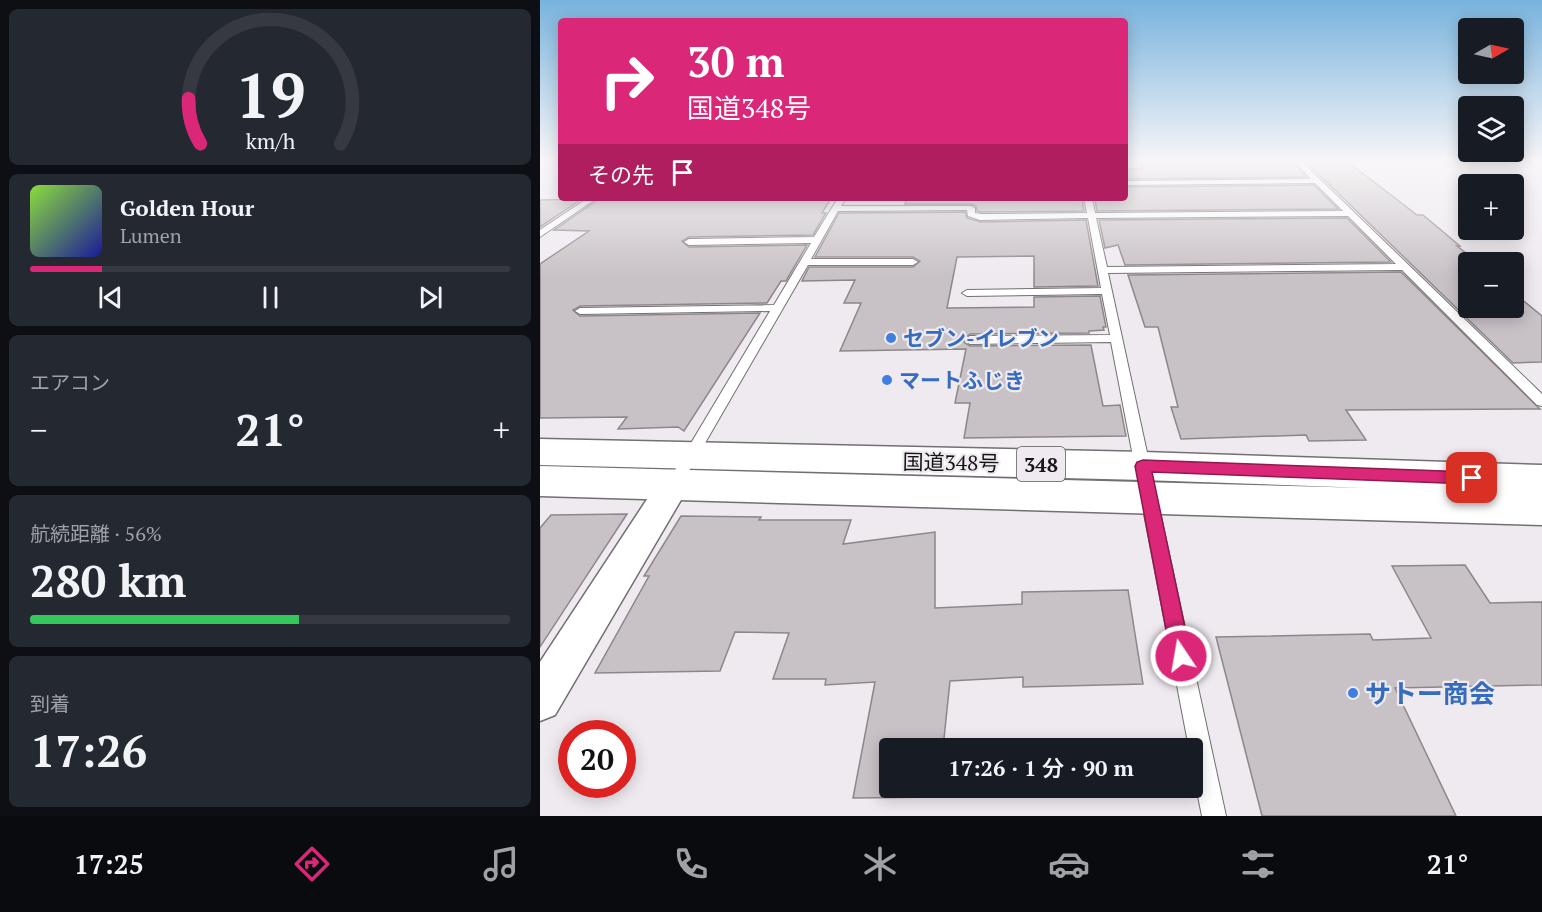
<!DOCTYPE html>
<html lang="ja">
<head>
<meta charset="utf-8">
<style>
	body { margin:0; font-family:"PT Serif","Noto Sans JP",serif; background:#242831; color:#f1f3f6; height:100vh; display:flex; flex-direction:column; font-size:22px; white-space:nowrap }
	* { box-sizing:border-box; margin:0 }
	p { font-size:20px; color:#9ea1a6 }
	.icon { flex:none; width:33px; height:33px; fill:none; stroke:currentColor; stroke-width:2; stroke-linecap:round; stroke-linejoin:round }
	.map { position:relative; flex:1; overflow:hidden }
	.side { display:flex; flex-direction:column; gap:9px; padding:9px; background:#0d0f14; width:540px }
	.side>* { flex:none }
	.guide { position:absolute; left:18px; top:18px; width:570px; height:183px; border-radius:6px; box-shadow:0 3px 15px #0003; background:#db2777; color:#fff; overflow:hidden }
	.needle { width:39px; rotate:81deg }
	.fabs { position:absolute; left:918px; top:18px; display:grid; gap:12px }
	.fabs a { display:grid; place-items:center; width:66px; height:66px; border-radius:6px; background:#171b24; box-shadow:0 3px 15px #0003; font-size:30px }
	.speed { position:absolute; left:18px; top:720px; display:flex; gap:12px; font-size:30px; font-weight:700; text-align:center }
	.speed>* { display:grid; place-content:center; width:78px; height:78px; border-radius:50%; background:#171b24; box-shadow:0 3px 15px #0003; line-height:1 }
	.speed .limit { border:9px solid #d22; background:#fff; color:#111 }
	.pin { position:absolute; display:grid; place-items:center; width:51px; height:51px; color:#fff; margin:-26px; border-radius:12px; box-shadow:0 3px 9px #0006 }
	.me { position:absolute; width:66px; margin:-33px; rotate:348deg; stroke-linejoin:round; filter:drop-shadow(0 0 4px #0008) }
	.turn { display:flex; align-items:center; gap:21px; height:126px; padding:0 30px; font-size:27px }
	.turn .icon { width:78px; height:78px; stroke-width:2.5 }
	.turn b { display:block; font-size:42px; line-height:51px }
	.then { display:flex; align-items:center; height:57px; padding:0 30px; background:#0003; gap:12px; font-size:22px }
	.big { font-size:45px; font-weight:600; line-height:1.1 }
	.side .card { flex:1; display:flex; flex-direction:column; justify-content:center; gap:9px; min-width:0; padding:0 21px; border-radius:9px; background:#242831 }
	.side .dial { align-items:center; gap:0 }
	.dial svg { height:156px; overflow:visible; fill:none; stroke:#363941; stroke-width:7; stroke-linecap:round; text-anchor:middle }
	.dial text { fill:#f1f3f6; stroke:none }
	.song { display:flex; align-items:center; gap:18px }
	.cover { width:72px; height:72px; border-radius:9px; background:linear-gradient(135deg,hsl(90 70% 55%),hsl(240 70% 35%)) }
	.played { height:6px; border-radius:3px; background:linear-gradient(90deg,#db2777 15%,#363941 15%) }
	.keys { display:flex; justify-content:space-around; direction:ltr }
	.heat { display:flex; justify-content:space-between; align-items:center; font-size:33px; direction:ltr }
	.charge { height:9px; border-radius:4px; background:linear-gradient(90deg,#34c759 56%,#363941 0) }
	.trip { position:absolute; left:339px; top:738px; width:324px; height:60px; border-radius:6px; background:#171b24; box-shadow:0 3px 15px #0003; font-weight:600; line-height:60px; text-align:center }
	.menu { display:flex; height:96px; justify-content:space-around; align-items:center; background:#090b0e; color:#9ea1a6 }
	.menu .icon { width:42px; height:42px }
	.menu .current { color:#db2777 }
	.menu b { font-size:27px; color:#f1f3f6 }
	main { display:flex; flex:1; min-height:0 }
	.map>svg:first-child { display:block }
	.building { fill:#c8c1c5; stroke:#8d878a; stroke-width:1.5 }
	.lines { fill:none; stroke-linecap:round; stroke-linejoin:round }
	.service-casing { stroke:#736f74; stroke-width:2 }
	.minor-casing { stroke:#736f74; stroke-width:3 }
	.trunk-casing { stroke:#736f74; stroke-width:3 }
	.service { fill:#fff; fill-rule:evenodd }
	.minor { fill:#fff; fill-rule:evenodd }
	.trunk { fill:#fff; fill-rule:evenodd }
	.route { fill:#db2777; stroke:#8e194d; stroke-width:1.5 }
	.shop-dot { fill:#3f7fe0; stroke:#efeaf0; stroke-width:2 }
	.labels { text-anchor:middle; dominant-baseline:central; stroke-width:4.5; stroke-linejoin:round; paint-order:stroke }
	.shield { fill:#efeaf0; stroke:#575457; stroke-width:1.5 }
	.shield-label { font-size:20px; font-weight:bold; fill:#161416 }
	.shop-label { font-size:21px; font-weight:bold; fill:#366cbe; stroke:#efeaf0; text-anchor:start }
	.street-label { font-size:21px; fill:#161416; stroke:#efeaf0 }
	.near-shop-label { font-size:26px; font-weight:bold; fill:#366cbe; stroke:#efeaf0; text-anchor:start }
</style>
</head>
<body>
<main>
<section class="side">
<div class="card dial"><svg viewBox="0 0 100 80">
<path d="M14 69A42 42 0 1 1 86 69"/>
<path d="M14 69A42 42 0 0 1 8 46" stroke="#db2777"/>
<text x="50" y="56" font-size="32" font-weight="700">19</text>
<text x="50" y="72" font-size="11">km/h</text>
</svg></div>
<div class="card">
<div class="song"><i class="cover"></i><div><b>Golden Hour</b><p>Lumen</p></div></div>
<div class="played"></div>
<div class="keys"><svg class="icon" aria-label="previous" viewBox="0 0 24 24"><path d="M18 5L8 12l10 7zM5 5v14"/></svg><svg class="icon" aria-label="pause" viewBox="0 0 24 24"><path d="M8 5v14M16 5v14"/></svg><svg class="icon" aria-label="next" viewBox="0 0 24 24"><path d="M6 5l10 7-10 7zM19 5v14"/></svg></div>
</div>
<div class="card"><p>エアコン</p>
<div class="heat"><a>−</a><b class="big">21°</b><a>+</a></div>
</div>
<div class="card"><p>航続距離 · 56%</p><b class="big">280 km</b><div class="charge"></div></div>
<div class="card"><p>到着</p><b class="big">17:26</b></div>
</section>
<div class="map">
<svg width="1002" height="816" viewBox="0 0 1002 816">
	<rect width="100%" height="100%" fill="#efeaf0"/>
	<!-- building -->
	<g class="building">
		<polygon points="600,162 753,162 766,177 585,179 585,169 603,169"/>
		<polygon points="766,162 808,162 877,215 883,215 920,246 917,246 938,262 928,262 928,308 974,308 974,293 1002,316 1002,362 973,363"/>
		<polygon points="774,185 798,209 557,211 555,200 581,200 581,198 585,198 585,187"/>
		<polygon points="367,198 542,200 544,211 441,212 437,211 436,206 431,204 365,204"/>
		<polygon points="42,199 0,227 0,200"/>
		<polygon points="59,199 290,200 282,213 286,213 273,235 149,237 142,241 149,247 267,245 246,281 241,281 227,303 40,306 33,310 40,316 220,313 144,431 138,427 78,429 87,417 0,418 0,264 49,231 14,230"/>
		<polygon points="425,212 427,218 440,222 546,220 558,286 494,287 494,256 417,257 407,308 494,307 494,297 560,296 566,327 563,327 564,330 549,331 549,333 430,334 422,341 430,346 551,345 563,406 580,405 586,436 424,438 430,403 415,403 426,349 300,351 321,303 304,303 315,280 262,281 269,267 373,267 380,261 373,257 275,257 299,213"/>
		<polygon points="807,218 851,262 585,265 578,245 565,248 559,220"/>
		<polygon points="861,272 1000,409 806,410 826,440 769,441 766,435 641,439 631,407 638,407 618,327 605,327 588,275"/>
		<polygon points="87,514 0,647 0,528 11,515"/>
		<polygon points="141,516 221,517 219,520 311,520 303,544 395,532 395,608 482,604 482,592 588,590 603,684 483,687 483,677 410,681 403,748 350,748 350,788 399,788 399,797 313,798 335,682 285,685 286,679 233,679 249,633 195,632 180,671 55,673 109,576 104,576"/>
		<polygon points="925,565 950,603 1002,602 1002,685 855,688 916,816 722,816 676,637 830,634 833,640 891,638 852,566"/>
	</g>
	<g class="lines">
		<!-- service casing -->
		<g class="service-casing">
			<g id="service">
				<path d="M755,162H762L1002,394V406L997,405L862,270L568,273L686,816H662L652,767V748H649L571,342L430,344L424,340L430,336L570,335L562,294L427,296L422,293L427,290L561,288L548,218L440,220L428,216L427,210L298,211L271,259H373L378,262L373,265H268L139,488L134,490L129,488L126,484L129,480L230,311L40,314L35,311L40,308L234,305L271,243L149,245L144,242L149,239L274,237L298,198H306L301,206H431L435,208V213L441,214L547,213L544,198H552L555,213L803,211L775,183L585,185V181L771,179ZM808,216L856,264L567,267L556,218Z"/>
				<polygon points="48,198 57,198 0,237 0,230"/>
			</g>
		</g>
		<!-- minor casing -->
		<g class="minor-casing">
			<polygon id="minor" points="134,472 145,475 150,484 145,493 15,715 0,721 0,662 123,475"/>
		</g>
		<!-- trunk casing -->
		<g class="trunk-casing">
			<polygon id="trunk" points="0,439 603,452 1002,465 1002,525 0,496 0,466 827,488 603,480 0,465"/>
		</g>
		<!-- service -->
		<use href="#service" class="service"/>
		<!-- minor -->
		<use href="#minor" class="minor"/>
		<!-- trunk -->
		<use href="#trunk" class="trunk"/>
	</g>
	<!-- sky -->
	<linearGradient id="sky" x2="0" y2="1"><stop stop-color="#78b3dd"/><stop offset="0.58" stop-color="#f8f6f8"/><stop offset="1" stop-color="#f8f6f8" stop-opacity="0"/></linearGradient>
	<rect width="1002" height="277" fill="url(#sky)"/>
	<!-- route -->
	<polygon class="route" points="603,460 932,472 937,473 939,478 937,482 932,484 612,472 651,656 648,663 641,666 634,663 631,656 595,466 597,462"/>
	<!-- markers -->
	<g class="shop-dot">
		<circle cx="351" cy="338" r="6"/>
		<circle cx="347" cy="380" r="6"/>
		<circle cx="813" cy="693" r="6"/>
	</g>
	<g class="labels">
		<!-- shield labels -->
		<rect class="shield" x="477" y="447" width="48" height="34" rx="4.5"/>
		<g class="shield-label">
			<text x="501" y="464">348</text>
		</g>
		<!-- shop labels -->
		<g class="shop-label">
			<text x="363" y="338">セブン-イレブン</text>
			<text x="359" y="380">マートふじき</text>
		</g>
		<!-- street labels -->
		<g class="street-label">
			<text transform="translate(411 462) rotate(1)">国道348号</text>
		</g>
		<!-- near-shop labels -->
		<g class="near-shop-label">
			<text x="825" y="693">サトー商会</text>
		</g>
	</g>
</svg>
<div class="fabs">
<a><svg class="needle" viewBox="-14 -14 28 28"><path d="M0-13l5 13h-10z" fill="#e53935"/><path d="M0 13l5-13h-10z" fill="#9ea1a6"/></svg></a>
<a><svg class="icon" aria-label="layers" viewBox="0 0 24 24"><path d="M12 4l9 5-9 5-9-5zM3 14l9 5 9-5"/></svg></a>
<a>+</a>
<a>−</a>
</div>
<div class="speed"><div class="limit">20</div></div>
<div class="pin" style="left:932px;top:478px;background:#d93025"><svg class="icon" aria-label="arrive" viewBox="0 0 24 24"><path d="M6 21V4h12l-3 4 3 4H6"/></svg></div>
<svg class="me" style="left:641px;top:656px" viewBox="-20 -20 40 40"><circle r="17" fill="#db2777" stroke="#fff" stroke-width="3"/><path d="M0-11L8 9 0 5-8 9z" fill="#fff"/></svg>
<div class="trip">17:26 · 1 分 · 90 m</div>
<div class="guide">
<div class="turn"><svg class="icon" aria-label="right" viewBox="0 0 24 24"><path d="M7 20v-9h11M14 6l5 5-5 5"/></svg><div><b>30 m</b>国道348号</div></div>
<div class="then">その先<svg class="icon" aria-label="arrive" viewBox="0 0 24 24"><path d="M6 21V4h12l-3 4 3 4H6"/></svg></div>
</div>
</div>
</main>
<nav class="menu">
<b>17:25</b>
<svg class="icon current" aria-label="directions" viewBox="0 0 24 24"><path d="M12 3l9 9-9 9-9-9zM9 14v-3h6M13 9l2 2-2 2"/></svg>
<svg class="icon" aria-label="music" viewBox="0 0 24 24"><path d="M9 18V5l10-2v13"/><circle cx="6" cy="18" r="3"/><circle cx="16" cy="16" r="3"/></svg>
<svg class="icon" aria-label="phone" viewBox="0 0 24 24"><path d="M5 4h4l2 5-3 2q2 4 5 5l2-3 5 2v4C11 20 4 13 5 4z"/></svg>
<svg class="icon" aria-label="climate" viewBox="0 0 24 24"><path d="M12 3v18M4 7l16 10M4 17L20 7"/></svg>
<svg class="icon" aria-label="car" viewBox="0 0 24 24"><path d="M5 17H2v-5l4-1 3-4h7l3 4 3 1v5h-3M9 17h6M6 11h13"/><circle cx="7" cy="17" r="2"/><circle cx="17" cy="17" r="2"/></svg>
<svg class="icon" aria-label="filters" viewBox="0 0 24 24"><path d="M4 7h16M4 17h16"/><circle cx="9" cy="7" r="2"/><circle cx="15" cy="17" r="2"/></svg>
<b>21°</b>
</nav>
</body>
</html>
